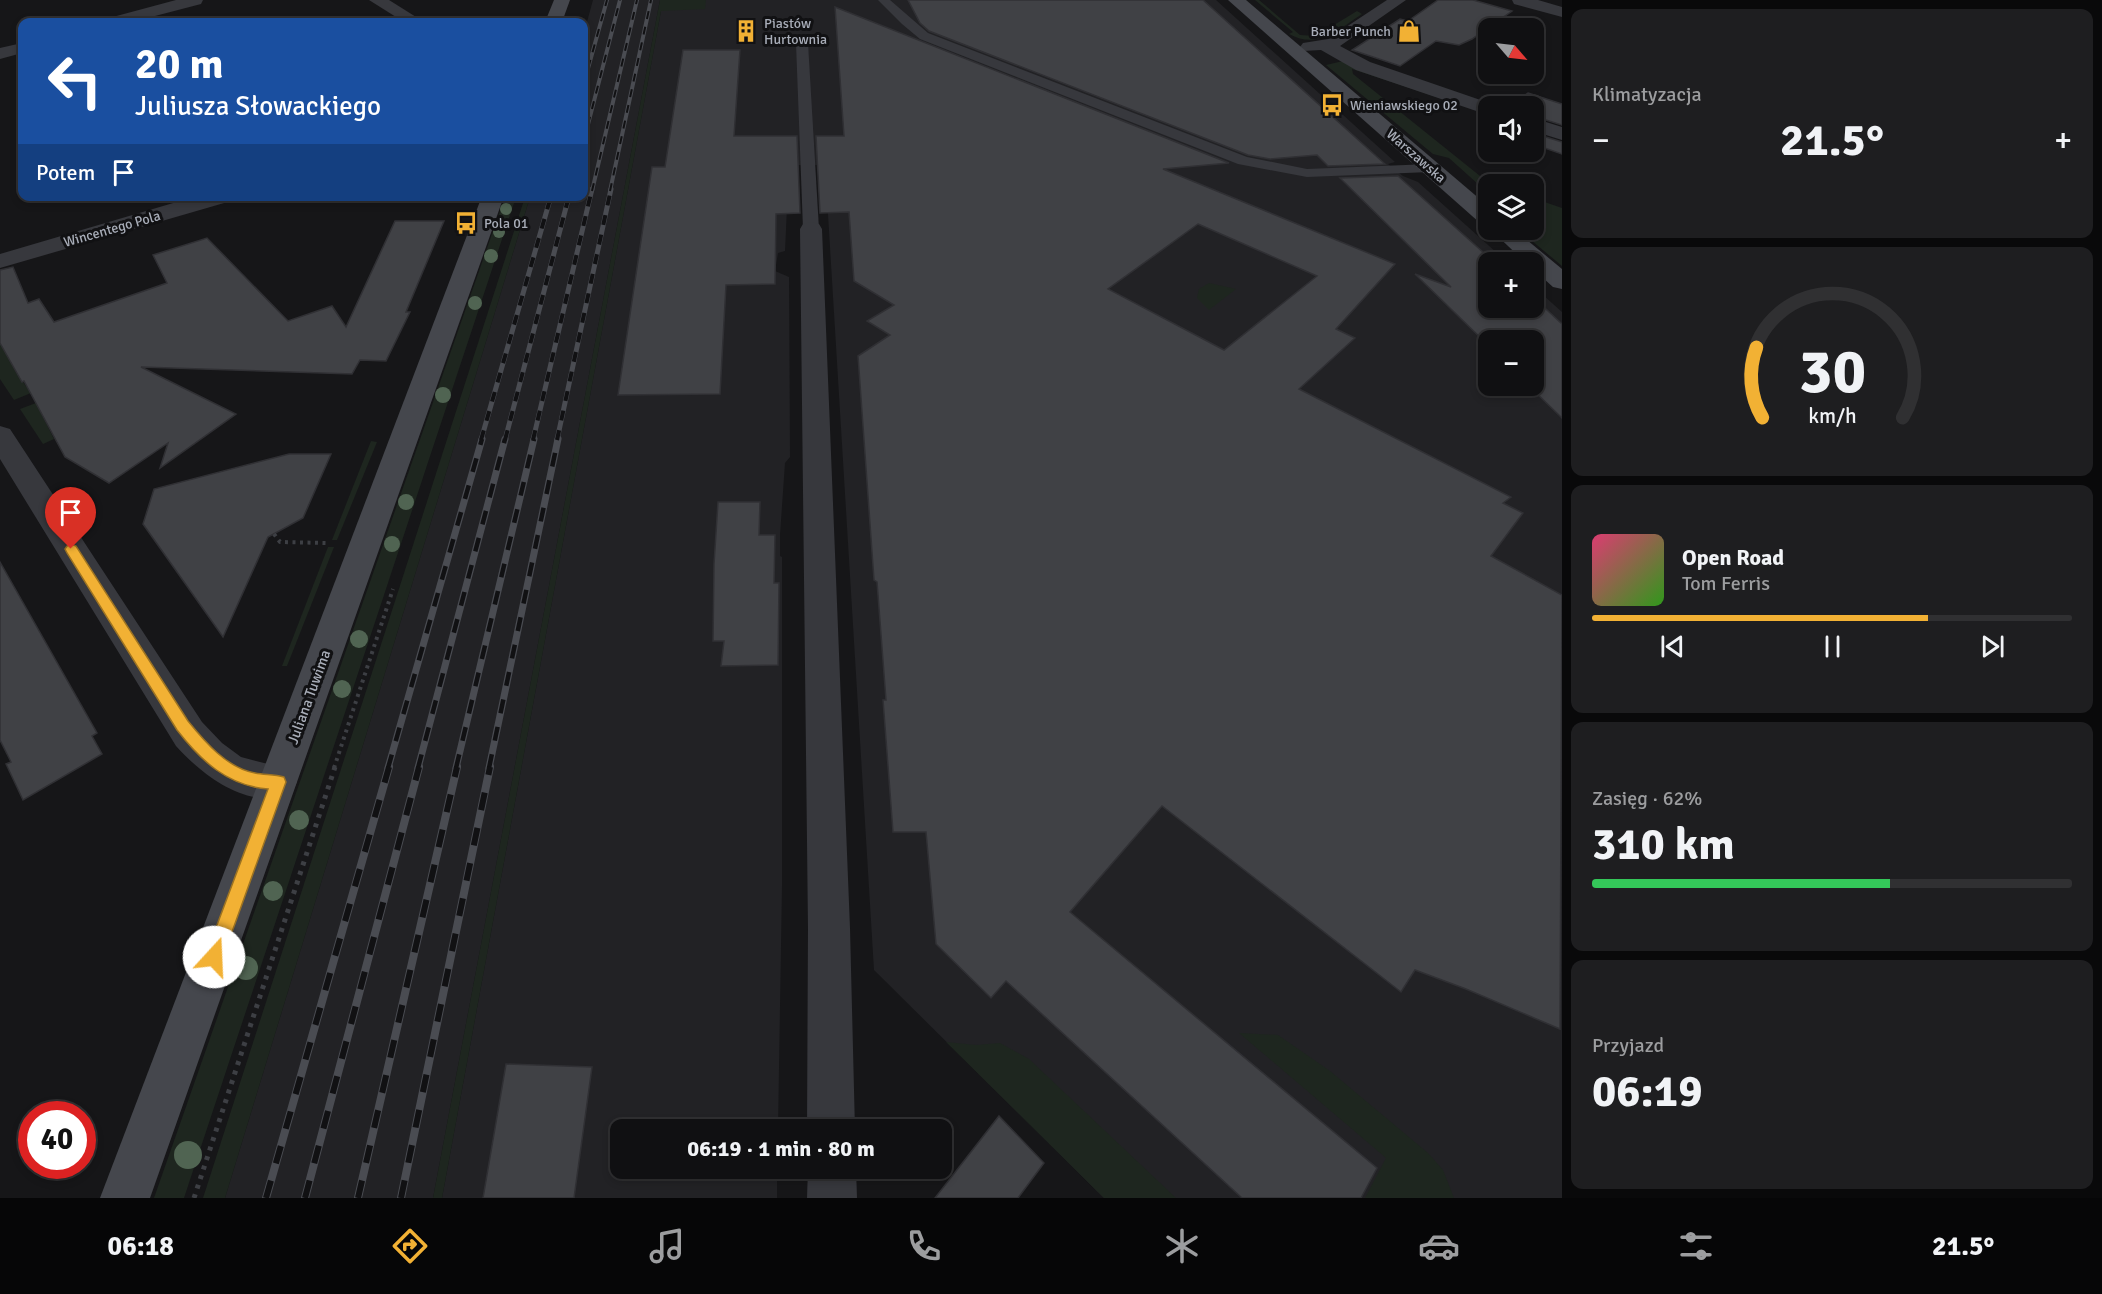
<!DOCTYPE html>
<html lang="pl">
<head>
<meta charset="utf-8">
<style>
	body { margin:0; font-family:Signika,sans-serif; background:#1e1e20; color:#f1f3f6; height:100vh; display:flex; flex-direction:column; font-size:22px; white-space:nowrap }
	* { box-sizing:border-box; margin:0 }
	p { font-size:20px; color:#9c9d9f }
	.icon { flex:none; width:33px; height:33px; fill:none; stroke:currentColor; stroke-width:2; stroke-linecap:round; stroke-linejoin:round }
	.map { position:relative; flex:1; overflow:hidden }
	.sheet { display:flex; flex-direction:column; gap:9px; padding:9px; background:#09090a; width:540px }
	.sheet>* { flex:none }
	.top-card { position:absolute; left:18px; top:18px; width:570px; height:183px; border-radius:12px; box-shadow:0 3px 9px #0003,0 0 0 2px #303032; background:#1a4fa0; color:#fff; overflow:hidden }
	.needle { width:39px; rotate:118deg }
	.controls { position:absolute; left:1478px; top:18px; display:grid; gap:12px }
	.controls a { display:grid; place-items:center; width:66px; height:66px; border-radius:12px; background:#101012; box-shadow:0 3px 9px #0003,0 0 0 2px #303032; font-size:30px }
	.speed { position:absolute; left:18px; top:1101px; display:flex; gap:12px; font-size:30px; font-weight:700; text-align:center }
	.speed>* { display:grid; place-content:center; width:78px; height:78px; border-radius:50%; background:#101012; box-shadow:0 3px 9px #0003,0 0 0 2px #303032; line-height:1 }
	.speed .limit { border:9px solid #d22; background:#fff; color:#111 }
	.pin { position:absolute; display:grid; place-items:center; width:51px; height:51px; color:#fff; margin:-62px -26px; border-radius:50% 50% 50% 0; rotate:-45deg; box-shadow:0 0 6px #0007 }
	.pin .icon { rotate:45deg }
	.me { position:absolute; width:66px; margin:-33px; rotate:20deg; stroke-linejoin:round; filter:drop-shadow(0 0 4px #0008) }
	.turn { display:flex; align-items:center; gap:21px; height:126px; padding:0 18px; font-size:27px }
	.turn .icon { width:78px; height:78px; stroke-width:2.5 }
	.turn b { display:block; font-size:42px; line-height:51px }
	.then { display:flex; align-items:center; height:57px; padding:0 18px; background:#0003; gap:12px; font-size:22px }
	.big { font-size:45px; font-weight:700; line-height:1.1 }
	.sheet .widget { flex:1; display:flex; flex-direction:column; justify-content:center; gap:9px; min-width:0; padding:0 21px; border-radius:12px; background:#1e1e20 }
	.sheet .dial { align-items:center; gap:0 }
	.dial svg { height:156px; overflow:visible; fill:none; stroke:#303032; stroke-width:7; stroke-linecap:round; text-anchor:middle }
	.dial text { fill:#f1f3f6; stroke:none }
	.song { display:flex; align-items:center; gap:18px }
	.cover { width:72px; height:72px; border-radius:9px; background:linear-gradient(135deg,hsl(340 70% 55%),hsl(110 70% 35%)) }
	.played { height:6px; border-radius:3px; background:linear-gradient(90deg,#f2b134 70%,#303032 70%) }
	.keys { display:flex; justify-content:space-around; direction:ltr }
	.heat { display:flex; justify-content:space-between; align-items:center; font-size:33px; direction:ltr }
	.charge { height:9px; border-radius:4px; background:linear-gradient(90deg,#34c759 62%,#303032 0) }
	.trip { position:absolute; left:610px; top:1119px; width:342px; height:60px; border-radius:12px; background:#101012; box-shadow:0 3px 9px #0003,0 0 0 2px #303032; font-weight:700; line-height:60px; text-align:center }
	.tabs { display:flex; height:96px; justify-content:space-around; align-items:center; background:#060607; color:#9c9d9f }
	.tabs .icon { width:42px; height:42px }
	.tabs .current { color:#f2b134 }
	.tabs b { font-size:27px; color:#f1f3f6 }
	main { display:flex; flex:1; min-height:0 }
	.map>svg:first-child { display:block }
	.built { fill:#222225; fill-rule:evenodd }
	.green { fill:#1e261f }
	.building { fill:#404145; stroke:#303034; stroke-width:1.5; fill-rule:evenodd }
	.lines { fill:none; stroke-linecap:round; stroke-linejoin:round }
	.path-far1 { stroke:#3d3f44; stroke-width:4; stroke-dasharray:3 4.5; stroke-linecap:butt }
	.path { stroke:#3d3f44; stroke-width:5; stroke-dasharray:4 6; stroke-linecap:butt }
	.lane { fill:#37383d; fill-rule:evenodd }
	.street { fill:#37383d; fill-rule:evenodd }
	.secondary { fill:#45474d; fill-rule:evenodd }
	.rail-far3-casing { stroke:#4a4c52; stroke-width:4 }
	.rail-far2-casing { stroke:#4a4c52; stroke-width:5 }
	.rail-far1-casing { stroke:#4a4c52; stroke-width:7 }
	.rail-casing { stroke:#4a4c52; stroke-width:8 }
	.rail-far3 { stroke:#111113; stroke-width:2; stroke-dasharray:8; stroke-linecap:butt }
	.rail-far2 { stroke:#111113; stroke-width:4; stroke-dasharray:10; stroke-linecap:butt }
	.rail-far1 { stroke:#111113; stroke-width:4.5; stroke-dasharray:14; stroke-linecap:butt }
	.rail { stroke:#111113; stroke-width:6; stroke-dasharray:18; stroke-linecap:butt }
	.tree { fill:#506452 }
	.route { fill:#f2b134; stroke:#9d7322; stroke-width:1.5 }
	.labels { text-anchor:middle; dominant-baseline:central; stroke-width:6; stroke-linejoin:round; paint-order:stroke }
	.far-poi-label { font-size:14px; fill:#a8adb8; stroke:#111113; text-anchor:start }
	.far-street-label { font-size:14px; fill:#a8adb8; stroke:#111113 }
	.street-label { font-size:15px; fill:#a8adb8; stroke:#111113 }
</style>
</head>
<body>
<main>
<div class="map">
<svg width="1562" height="1198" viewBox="0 0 1562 1198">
	<rect width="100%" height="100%" fill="#161618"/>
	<!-- built -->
	<g class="built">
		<polygon points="593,0 660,0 433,1198 225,1198 530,197 584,196 584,33"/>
		<path d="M663,0H1216L1395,162L1388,164L1403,176L1418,182L1507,262H1488V308H1533V286L1562,312V1198H1104L874,970L825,165H789L785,251L778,253L775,271L789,277L790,457L785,463L780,535V556L782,557V886L778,1129L621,1130V1168L777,1169V1198H442ZM1488,340H1533V386H1488Z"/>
	</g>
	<!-- green -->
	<g class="green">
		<polygon points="660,0 706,0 705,9 661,11 442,1198 433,1198"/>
		<path d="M1255,0H1259L1300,35L1316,36L1357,11L1362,14C1339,29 1318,50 1289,34L1293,32Z"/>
		<polygon points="1343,61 1488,114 1352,69 1353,74 1490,184 1488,184 1488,193 1449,158 1433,154 1326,65"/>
		<polygon points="505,197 516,197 184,1198 154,1198"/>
		<polygon points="525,197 530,197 225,1198 203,1198"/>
		<polygon points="1533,198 1562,208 1562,266 1519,230 1533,230"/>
		<polygon points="1209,283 1236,289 1209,310 1197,298 1199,289"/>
		<polygon points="0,339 15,371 31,393 14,400 0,379"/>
		<polygon points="36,403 54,439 43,444 20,409"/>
		<polygon points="371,441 377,442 337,540 332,540"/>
		<polygon points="328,547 334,547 287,666 282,666"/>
		<polygon points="1239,1033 1278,1035 1330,1071 1428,1153 1443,1170 1454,1198 1365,1198 1386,1158"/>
		<polygon points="946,1042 976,1045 1000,1043 1029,1059 1176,1198 1104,1198"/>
	</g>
	<!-- building -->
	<g class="building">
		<polygon points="908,0 1203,0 1385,164 1328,166 1317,155 1270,159 1248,155 929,31 920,23"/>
		<polygon points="1438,0 1473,0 1512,11 1472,39 1459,45 1436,41 1400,66 1352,50 1400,19 1408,21"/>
		<path d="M835,7L1229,163L1163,169L1395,264L1336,329L1355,338L1299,389L1511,497L1503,503L1523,513L1491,556L1562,595L1560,1029L1466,989L1415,970L1401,992L1162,806L1070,912L1377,1168L1361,1198H1242L1006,981L991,998L936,944L926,832H893L883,700H886L877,582L874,580L858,356L890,335L867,321L894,305L854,281L849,212L820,213L816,136H844ZM1198,224L1317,276L1224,350L1108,289Z"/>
		<polygon points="683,50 740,50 734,136 797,136 800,213 776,214 775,284 726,285 720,394 618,395 652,167 665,167"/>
		<polygon points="1528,93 1562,104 1562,125 1533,116 1533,106 1511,106"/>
		<polygon points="1533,133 1562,142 1562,154 1533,144"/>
		<polygon points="1398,176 1494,262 1488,262 1488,308 1533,308 1533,297 1562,324 1562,418 1529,386 1533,386 1533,340 1488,340 1488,345 1415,274 1451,287 1340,178"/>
		<polygon points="395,221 444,221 406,312 410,312 386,361 360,360 352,374 141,367 236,414 160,468 168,443 109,483 65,457 24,381 22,382 0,343 0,270 13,267 28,303 39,299 54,322 167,283 153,255 207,238 288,321 332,306 346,327"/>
		<polygon points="289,454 331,454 303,518 268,537 223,637 143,524 154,489"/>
		<polygon points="718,502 760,502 759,535 775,535 774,583 779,583 778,665 721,666 724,641 713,641 714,564"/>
		<polygon points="0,562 97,733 92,736 102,754 23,800 6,764 11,762 0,740"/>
		<polygon points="506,1064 592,1067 574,1198 483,1198"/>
		<polygon points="999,1116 1044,1163 1018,1198 935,1198"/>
	</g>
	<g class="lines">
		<!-- path-far1 -->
		<g class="path-far1">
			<polyline points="274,534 280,542 326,543"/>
			<polyline points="334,768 393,589"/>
		</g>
		<!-- path -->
		<polyline class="path" points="194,1198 335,767"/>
		<!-- lane -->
		<g class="lane">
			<polygon points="878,0 890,0 928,33 1247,157 1307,169 1430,164 1437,168 1430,172 1307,177 1238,164 920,39 902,24"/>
			<polygon points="802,39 808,43 819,229 811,234 803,229 796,43"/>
		</g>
		<!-- street -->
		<g class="street">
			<polygon points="176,0 203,0 201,4 132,22 106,22 109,18"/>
			<polygon points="369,0 389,0 424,22 404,22"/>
			<polygon points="1387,0 1406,0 1340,46 1370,62 1495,105 1496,106 1488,106 1488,115 1356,70 1321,50 1303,51 1300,47 1303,43 1328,39"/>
			<polygon points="1512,0 1538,0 1562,7 1562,17 1514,4"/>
			<polygon points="22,43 22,53 0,59 0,48"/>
			<polygon points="1533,118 1562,127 1562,140 1533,131"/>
			<polygon points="197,196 234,196 231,201 0,268 0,254"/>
			<polygon points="811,222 819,224 822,229 850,928 855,1130 807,1130 808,928 800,229 803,224"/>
			<path d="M0,426L10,429L202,722L222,743L241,757L291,770L297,782L291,794C249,811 203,776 176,746L0,459Z"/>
			<polygon points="808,1168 856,1168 857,1198 807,1198"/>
		</g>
		<!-- secondary -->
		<g class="secondary">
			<polygon points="554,0 570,0 562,22 545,22"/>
			<polygon points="1228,0 1246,0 1488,206 1488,225 1480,223"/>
			<polygon points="482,196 504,196 150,1198 100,1198"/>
			<polygon points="1491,230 1515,230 1562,269 1562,289 1553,287 1533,269 1533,262 1525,262"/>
		</g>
		<!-- rail-far3 casing -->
		<g class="rail-far3-casing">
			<g id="rail-far3">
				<polyline points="584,83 607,0"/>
				<polyline points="584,140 620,0"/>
				<polyline points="592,191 637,0"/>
				<polyline points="610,191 651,0"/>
			</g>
		</g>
		<!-- rail-far2 casing -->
		<g class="rail-far2-casing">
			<g id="rail-far2">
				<polyline points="481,440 551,196"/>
				<polyline points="505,440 569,196"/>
				<polyline points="533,440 592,189"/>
				<polyline points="557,440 611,189"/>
			</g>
		</g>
		<!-- rail-far1 casing -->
		<g class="rail-far1-casing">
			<g id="rail-far1">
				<polyline points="388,768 482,439"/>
				<polyline points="418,768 505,439"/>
				<polyline points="456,768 534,439"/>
				<polyline points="489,768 558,439"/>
			</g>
		</g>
		<!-- rail casing -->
		<g class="rail-casing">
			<g id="rail">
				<polyline points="266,1198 389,767"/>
				<polyline points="305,1198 419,767"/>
				<polyline points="358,1198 457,767"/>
				<polyline points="401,1198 490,767"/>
			</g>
		</g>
		<!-- rail-far3 -->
		<use href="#rail-far3" class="rail-far3"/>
		<!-- rail-far2 -->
		<use href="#rail-far2" class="rail-far2"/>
		<!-- rail-far1 -->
		<use href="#rail-far1" class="rail-far1"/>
		<!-- rail -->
		<use href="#rail" class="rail"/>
	</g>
	<!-- trees -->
	<g class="tree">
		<circle cx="506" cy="209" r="6"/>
		<circle cx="499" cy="232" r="6"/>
		<circle cx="491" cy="256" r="7"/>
		<circle cx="475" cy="303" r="7"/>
		<circle cx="443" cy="395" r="8"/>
		<circle cx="406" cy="502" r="8"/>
		<circle cx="392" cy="544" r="8"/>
		<circle cx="359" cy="639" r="9"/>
		<circle cx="342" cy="689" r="9"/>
		<circle cx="299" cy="820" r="10"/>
		<circle cx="273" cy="891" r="10"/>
		<circle cx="246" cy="968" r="12"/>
		<circle cx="188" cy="1155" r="14"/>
	</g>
	<!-- route -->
	<path class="route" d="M71,544L76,546L188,721C205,742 227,768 255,773C265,775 274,774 284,777L286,782L223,957L220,964L214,966L207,964L205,957L268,789C228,786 201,761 177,730L67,553L65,549L67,546Z"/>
	<!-- icons -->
	<defs>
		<g id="building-bare" transform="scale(1.8)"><path d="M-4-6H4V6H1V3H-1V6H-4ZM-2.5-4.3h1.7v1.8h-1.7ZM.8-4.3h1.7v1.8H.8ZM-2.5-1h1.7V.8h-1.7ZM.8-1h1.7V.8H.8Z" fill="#f2b134" stroke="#111113" stroke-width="2.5" paint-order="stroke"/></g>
		<g id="shop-bare" transform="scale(1.8)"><path d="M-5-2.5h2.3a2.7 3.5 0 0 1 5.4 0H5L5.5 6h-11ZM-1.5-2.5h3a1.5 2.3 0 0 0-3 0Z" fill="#f2b134" stroke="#111113" stroke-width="2.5" paint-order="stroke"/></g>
		<g id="bus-bare" transform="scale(1.8)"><path d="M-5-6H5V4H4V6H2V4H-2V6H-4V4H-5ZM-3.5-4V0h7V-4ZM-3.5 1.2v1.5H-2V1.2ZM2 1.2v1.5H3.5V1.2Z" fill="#f2b134" stroke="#111113" stroke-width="2.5" paint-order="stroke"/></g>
	</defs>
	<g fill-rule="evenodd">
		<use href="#building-bare" x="746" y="31"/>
		<use href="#shop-bare" x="1409" y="31"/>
		<use href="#bus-bare" x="1332" y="105"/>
		<use href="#bus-bare" x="466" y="223"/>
	</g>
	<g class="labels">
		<!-- far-poi labels -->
		<g class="far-poi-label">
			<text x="764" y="23">Piastów<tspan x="764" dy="16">Hurtownia</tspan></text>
			<text x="1391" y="31" text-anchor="end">Barber Punch</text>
			<text x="1350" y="105">Wieniawskiego 02</text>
			<text x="484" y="223">Pola 01</text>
		</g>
		<!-- far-street labels -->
		<g class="far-street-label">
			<text transform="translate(1416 156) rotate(41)">Warszawska</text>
			<text transform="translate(112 229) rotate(-16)">Wincentego Pola</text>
		</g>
		<!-- street labels -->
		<g class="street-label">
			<text transform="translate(309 697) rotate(-70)">Juliana Tuwima</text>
		</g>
	</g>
</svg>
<div class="controls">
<a><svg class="needle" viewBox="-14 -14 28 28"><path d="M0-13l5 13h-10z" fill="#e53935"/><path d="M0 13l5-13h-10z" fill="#9c9d9f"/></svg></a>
<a><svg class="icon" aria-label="sound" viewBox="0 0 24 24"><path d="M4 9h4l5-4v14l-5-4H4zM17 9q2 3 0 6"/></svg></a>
<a><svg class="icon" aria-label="layers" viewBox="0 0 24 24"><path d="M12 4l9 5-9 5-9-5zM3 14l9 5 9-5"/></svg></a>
<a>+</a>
<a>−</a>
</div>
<div class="speed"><div class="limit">40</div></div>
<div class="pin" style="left:71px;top:549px;background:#d93025"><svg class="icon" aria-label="arrive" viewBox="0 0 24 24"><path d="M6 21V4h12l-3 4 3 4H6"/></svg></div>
<svg class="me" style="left:214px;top:957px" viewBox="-20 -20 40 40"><circle r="19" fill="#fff"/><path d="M0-13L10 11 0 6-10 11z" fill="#f2b134"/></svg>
<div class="trip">06:19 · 1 min · 80 m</div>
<div class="top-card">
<div class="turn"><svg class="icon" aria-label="left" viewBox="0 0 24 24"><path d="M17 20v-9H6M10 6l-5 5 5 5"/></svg><div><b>20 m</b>Juliusza Słowackiego</div></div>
<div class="then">Potem<svg class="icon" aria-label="arrive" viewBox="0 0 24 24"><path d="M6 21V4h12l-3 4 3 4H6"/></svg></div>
</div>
</div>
<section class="sheet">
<div class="widget"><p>Klimatyzacja</p>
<div class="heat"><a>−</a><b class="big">21.5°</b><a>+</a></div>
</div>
<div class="widget dial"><svg viewBox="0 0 100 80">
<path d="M14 69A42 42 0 1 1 86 69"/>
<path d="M14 69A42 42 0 0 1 11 33" stroke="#f2b134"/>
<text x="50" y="56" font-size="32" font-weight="700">30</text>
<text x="50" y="72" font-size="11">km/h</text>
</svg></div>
<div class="widget">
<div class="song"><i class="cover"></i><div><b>Open Road</b><p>Tom Ferris</p></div></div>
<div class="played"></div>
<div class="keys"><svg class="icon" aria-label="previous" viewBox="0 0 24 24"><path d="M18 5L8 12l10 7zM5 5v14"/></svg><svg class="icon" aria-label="pause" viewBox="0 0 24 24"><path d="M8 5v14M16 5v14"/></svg><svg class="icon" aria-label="next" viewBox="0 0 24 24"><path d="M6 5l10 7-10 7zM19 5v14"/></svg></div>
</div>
<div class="widget"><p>Zasięg · 62%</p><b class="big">310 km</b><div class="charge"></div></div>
<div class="widget"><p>Przyjazd</p><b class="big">06:19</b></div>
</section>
</main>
<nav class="tabs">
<b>06:18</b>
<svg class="icon current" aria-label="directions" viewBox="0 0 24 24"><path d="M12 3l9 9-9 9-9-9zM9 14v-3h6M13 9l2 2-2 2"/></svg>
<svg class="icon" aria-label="music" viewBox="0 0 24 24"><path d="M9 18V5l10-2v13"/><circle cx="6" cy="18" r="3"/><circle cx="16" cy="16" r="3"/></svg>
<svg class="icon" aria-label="phone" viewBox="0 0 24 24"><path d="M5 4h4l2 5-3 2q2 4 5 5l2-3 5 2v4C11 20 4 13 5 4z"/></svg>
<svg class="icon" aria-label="climate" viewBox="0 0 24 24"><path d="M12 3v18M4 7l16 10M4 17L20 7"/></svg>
<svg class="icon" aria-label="car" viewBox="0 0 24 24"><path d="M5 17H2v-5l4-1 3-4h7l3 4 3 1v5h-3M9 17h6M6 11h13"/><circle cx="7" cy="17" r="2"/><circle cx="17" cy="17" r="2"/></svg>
<svg class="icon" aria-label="filters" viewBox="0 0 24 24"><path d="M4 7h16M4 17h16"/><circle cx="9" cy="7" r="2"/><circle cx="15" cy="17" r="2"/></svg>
<b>21.5°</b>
</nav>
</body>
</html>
